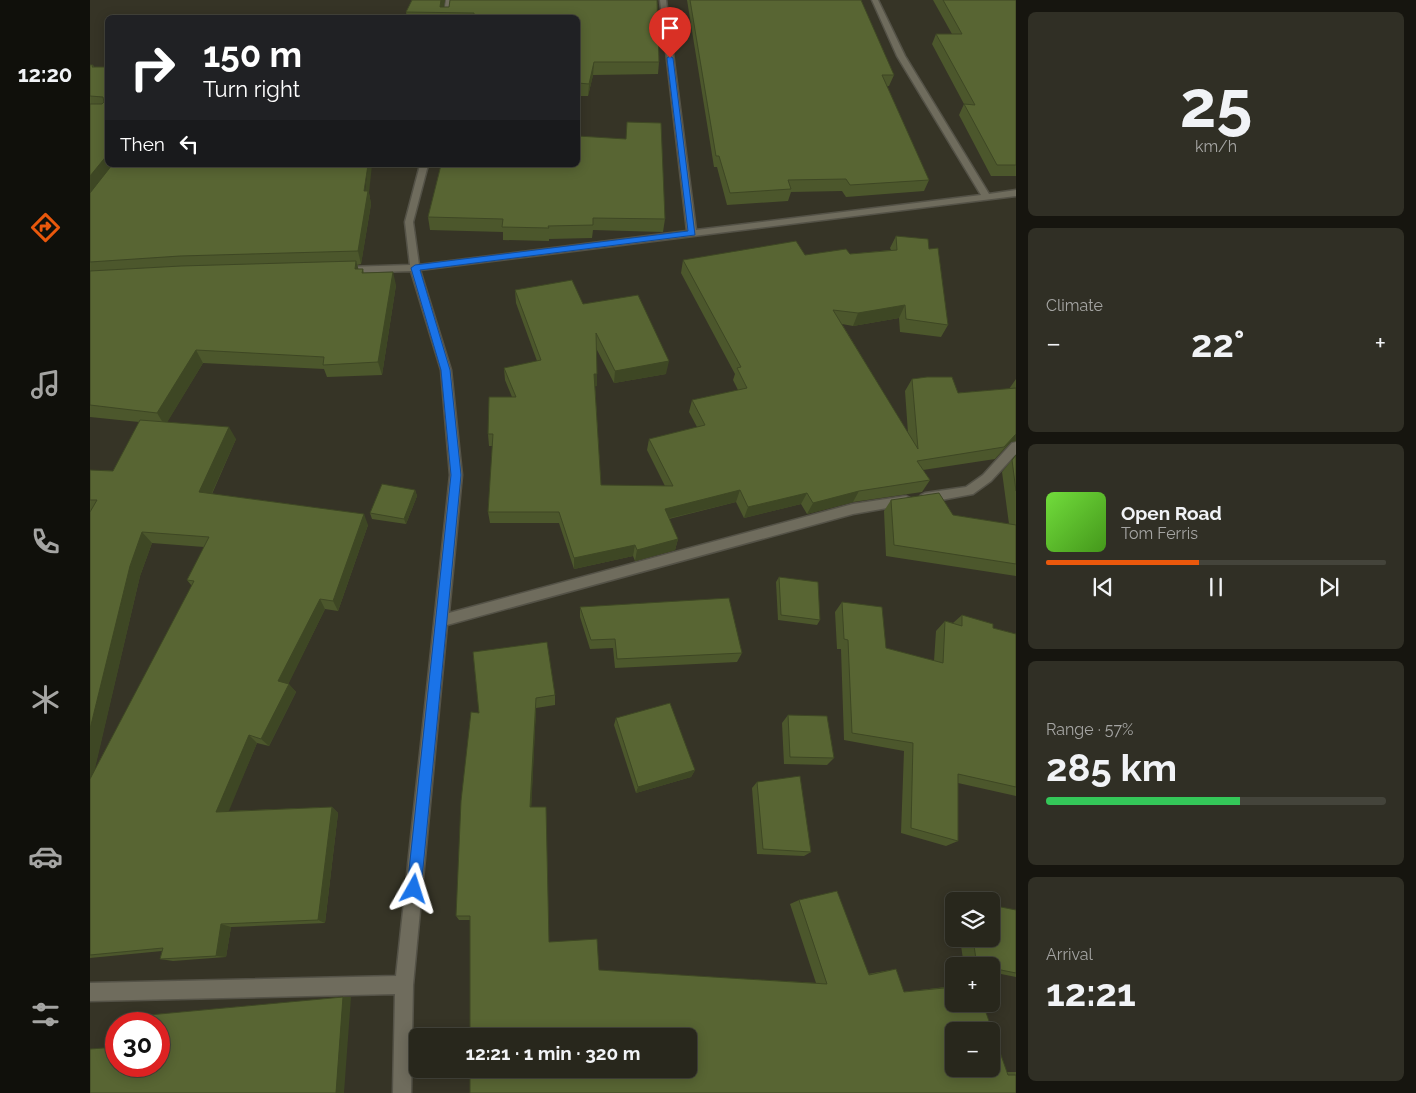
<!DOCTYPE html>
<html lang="en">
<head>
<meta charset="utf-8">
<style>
	body { margin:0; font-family:Raleway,sans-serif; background:#302f25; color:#f1f3f6; height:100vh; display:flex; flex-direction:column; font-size:19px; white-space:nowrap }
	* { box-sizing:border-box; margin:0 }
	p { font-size:16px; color:#a5a5a3 }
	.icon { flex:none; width:28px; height:28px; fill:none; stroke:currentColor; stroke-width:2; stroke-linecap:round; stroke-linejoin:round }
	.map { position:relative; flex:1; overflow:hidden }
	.side { display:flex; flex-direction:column; gap:12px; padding:12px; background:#16150f; width:400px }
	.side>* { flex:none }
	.banner { position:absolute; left:15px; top:15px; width:475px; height:152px; border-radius:8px; box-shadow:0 2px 12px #0003,0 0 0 1px #44443b; background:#202124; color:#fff; overflow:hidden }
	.tools { position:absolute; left:855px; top:892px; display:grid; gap:10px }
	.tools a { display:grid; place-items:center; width:55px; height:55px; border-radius:8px; background:#28271c; box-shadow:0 2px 12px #0003,0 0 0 1px #44443b; font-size:25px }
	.speed { position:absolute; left:15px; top:1012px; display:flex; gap:10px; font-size:25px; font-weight:700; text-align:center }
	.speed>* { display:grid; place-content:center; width:65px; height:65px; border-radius:50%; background:#28271c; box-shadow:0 2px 12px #0003,0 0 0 1px #44443b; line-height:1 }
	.speed .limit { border:8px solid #d22; background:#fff; color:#111 }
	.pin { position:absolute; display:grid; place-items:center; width:42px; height:42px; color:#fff; margin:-51px -21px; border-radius:50% 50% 50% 0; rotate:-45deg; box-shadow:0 0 5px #0007 }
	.pin .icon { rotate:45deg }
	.me { position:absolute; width:55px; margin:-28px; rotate:6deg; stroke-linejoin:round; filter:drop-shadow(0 0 4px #0008) }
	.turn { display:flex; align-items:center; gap:18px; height:105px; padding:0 15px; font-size:22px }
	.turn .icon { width:65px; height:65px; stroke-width:2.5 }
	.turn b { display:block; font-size:35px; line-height:42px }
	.then { display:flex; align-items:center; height:48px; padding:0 15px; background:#0003; gap:10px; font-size:19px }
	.big { font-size:38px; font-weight:700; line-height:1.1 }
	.side .tile { flex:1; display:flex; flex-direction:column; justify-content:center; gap:8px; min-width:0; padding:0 18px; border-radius:8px; background:#302f25 }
	.side .dial { align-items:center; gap:0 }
	.dial b { font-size:65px; line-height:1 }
	.song { display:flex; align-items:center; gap:15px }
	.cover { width:60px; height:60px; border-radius:8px; background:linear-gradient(135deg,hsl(100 70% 55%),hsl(100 70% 35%)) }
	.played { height:5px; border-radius:2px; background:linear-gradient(90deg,#ea580c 45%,#44443b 45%) }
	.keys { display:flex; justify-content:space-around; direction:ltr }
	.heat { display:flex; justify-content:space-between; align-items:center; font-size:28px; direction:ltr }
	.charge { height:8px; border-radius:4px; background:linear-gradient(90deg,#34c759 57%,#44443b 0) }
	.trip { position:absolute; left:319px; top:1028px; width:288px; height:50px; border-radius:8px; background:#28271c; box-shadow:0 2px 12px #0003,0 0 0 1px #44443b; font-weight:700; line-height:50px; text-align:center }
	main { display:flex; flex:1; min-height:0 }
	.tab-bar { display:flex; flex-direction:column; width:90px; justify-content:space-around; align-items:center; background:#10100b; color:#a5a5a3 }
	.tab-bar .icon { width:35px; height:35px }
	.tab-bar .active { color:#ea580c }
	.tab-bar b { font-size:22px; color:#f1f3f6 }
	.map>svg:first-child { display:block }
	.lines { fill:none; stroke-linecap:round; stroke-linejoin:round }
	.minor-casing { stroke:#545247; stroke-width:3 }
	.minor { fill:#6f6c5d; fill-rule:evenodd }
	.wall { fill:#4c572c; fill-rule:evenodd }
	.shaded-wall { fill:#3e4724 }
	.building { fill:#586533; stroke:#3e4724; fill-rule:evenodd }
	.route { fill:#1a73e8; stroke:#114b97 }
</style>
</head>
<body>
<main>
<nav class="tab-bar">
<b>12:20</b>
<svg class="icon active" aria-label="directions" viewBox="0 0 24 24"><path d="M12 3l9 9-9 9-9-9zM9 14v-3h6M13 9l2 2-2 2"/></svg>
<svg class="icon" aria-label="music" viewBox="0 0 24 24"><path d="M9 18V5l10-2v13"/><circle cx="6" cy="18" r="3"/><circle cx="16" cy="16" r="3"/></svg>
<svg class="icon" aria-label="phone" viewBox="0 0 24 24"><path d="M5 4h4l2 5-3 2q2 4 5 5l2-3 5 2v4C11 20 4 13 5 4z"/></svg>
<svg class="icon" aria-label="climate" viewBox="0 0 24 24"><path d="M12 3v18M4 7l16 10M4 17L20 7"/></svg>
<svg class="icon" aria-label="car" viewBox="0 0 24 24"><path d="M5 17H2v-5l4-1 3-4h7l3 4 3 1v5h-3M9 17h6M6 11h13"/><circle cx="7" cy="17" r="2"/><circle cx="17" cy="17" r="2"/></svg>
<svg class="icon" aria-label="filters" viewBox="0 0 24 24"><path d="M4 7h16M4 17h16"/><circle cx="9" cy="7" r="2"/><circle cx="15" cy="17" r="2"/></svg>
</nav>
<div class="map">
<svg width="926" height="1093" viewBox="0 0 926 1093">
	<rect width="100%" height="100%" fill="#363426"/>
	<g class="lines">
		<!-- minor casing -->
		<g class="minor-casing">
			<g id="minor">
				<polygon points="356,0 362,0 359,18 353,18"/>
				<polygon points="570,0 576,0 606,230 891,195 807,56 782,0 788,0 815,56 899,194 926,190 926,196 330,270 361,370 372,475 359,613 763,504 816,496 820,498 822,501 820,504 763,514 357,625 323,985 321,1093 303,1093 305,994 0,1001 0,983 306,976 360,475 351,370 321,271 257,273 252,270 257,267 320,265 315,222 330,165 338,165 323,222 329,265 597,231"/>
				<polygon points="926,442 926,454 901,481 883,494 835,503 831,501 829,498 831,495 835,493 876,487 893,475 922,443"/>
			</g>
		</g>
		<!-- minor -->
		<use href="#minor" class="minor"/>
	</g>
	<!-- wall -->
	<g class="wall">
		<polygon points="322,0 355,0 353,7 359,7 360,0 567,0 569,62 568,74 503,75 498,96 488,96 488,18 317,18 316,12"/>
		<polygon points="597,0 771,0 804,75 799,86 797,86 839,180 834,191 756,197 752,191 701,192 698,201 637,205 627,167 624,167"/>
		<polygon points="843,0 926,0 926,176 901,176 869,115 874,104 842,44 846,34 862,34"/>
		<path d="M0,65H3L4,67H18V165L279,193L281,204L271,264L267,265L268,269H273L274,273L306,285L292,375L237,377L234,369L113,363L77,422L146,439L122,494L278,525L248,611L235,609L198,684L206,692L179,746L167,743L138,811L242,807L248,813L235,923L141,927L136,957L83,961L70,959L72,951L0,958V512L1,511H0V470L23,471L49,422L0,417ZM62,543L114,547L97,580L102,586L4,771L50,576Z"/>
		<polygon points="351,165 575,219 573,232 503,230 502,238 459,239 459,241 413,240 413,232 340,230 338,217"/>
		<polygon points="806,236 839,249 858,325 851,337 810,332 809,318 763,326 752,324 818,433 815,391 822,379 868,393 919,389 926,379 926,441 921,442 905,459 833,470 840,480 832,492 763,502 717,514 711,504 654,518 646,502 579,519 588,539 585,550 545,561 543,556 484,569 469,523 400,523 398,512 403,446 399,446 398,434 422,397 415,380 414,368 447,361 426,303 425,290 493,304 576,374 524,383 506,348 507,386 505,386 511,485 575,486 557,450 559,439 607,427 599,412 602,400 648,390 643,380 645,374 591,273 593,260 760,254 801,250 800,248"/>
		<polygon points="926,455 926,576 796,556 794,511 801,500 863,515 919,524 912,472"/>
		<polygon points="325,490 327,496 316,524 282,519 280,513"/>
		<polygon points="689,577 730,620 727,625 688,620 686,582"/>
		<polygon points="752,602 796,648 844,661 846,631 855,621 863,623 872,615 903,628 926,634 926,796 868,783 868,841 856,846 811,833 814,751 754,740 751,649 747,649 745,612"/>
		<polygon points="490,607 652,653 647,662 525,668 523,648 500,649 490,617"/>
		<polygon points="383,652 465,695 465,705 446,708 441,807 459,942 509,970 726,983 700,904 709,900 778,974 806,969 813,992 864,986 864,1004 917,1072 926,1072 926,1093 380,1093 380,920 369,920 366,916 389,713"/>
		<polygon points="698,715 744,758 737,765 694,764 692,723"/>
		<polygon points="526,718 605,770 601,777 546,793 524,725"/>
		<polygon points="667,782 721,852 714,856 667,854 662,788"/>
		<polygon points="926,910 926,977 901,972 901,966 874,966 870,939 901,939"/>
	</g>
	<!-- shaded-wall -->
	<g class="shaded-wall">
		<polygon points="351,0 355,0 353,13 350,7"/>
		<polygon points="504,62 503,75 498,96 499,84"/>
		<polygon points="18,154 18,165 26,165 0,198 0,176"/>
		<polygon points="278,165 282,165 279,193 281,204 271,264 268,251"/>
		<polygon points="266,261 270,274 265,269"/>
		<polygon points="303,272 306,285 292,375 288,362"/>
		<polygon points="815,305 809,318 763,326 768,313"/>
		<polygon points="106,350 113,363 75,426 67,413"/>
		<polygon points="579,361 576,374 524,383 525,371"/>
		<polygon points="504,374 507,374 507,386 503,387"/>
		<polygon points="139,427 146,439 117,504 109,492"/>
		<polygon points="926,434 926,441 921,442 905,459"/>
		<polygon points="325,490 327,496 316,524 314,519"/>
		<polygon points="650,490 646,502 572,520 575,509"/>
		<polygon points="769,491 763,502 717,514 723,503"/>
		<polygon points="717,493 711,504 654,518 658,507"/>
		<polygon points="274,514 278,525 248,611 243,601"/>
		<polygon points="52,532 62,543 50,576 0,790 0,729 40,566"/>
		<polygon points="588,539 585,550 545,561 547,550"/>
		<polygon points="545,545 543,556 484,569 484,558"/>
		<polygon points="230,599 235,609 196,689 188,681"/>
		<polygon points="199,684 206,692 179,746 171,739"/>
		<polygon points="446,698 446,708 441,815 440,807"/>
		<polygon points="159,735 167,743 136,818 126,812"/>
		<polygon points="605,770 601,777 546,793 548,787"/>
		<polygon points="242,807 248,813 235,923 228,920"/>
		<polygon points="131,924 141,927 136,957 126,956"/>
		<polygon points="253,997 261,997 254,1093 246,1093"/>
	</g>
	<!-- building -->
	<g class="building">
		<polygon points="322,0 351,0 350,7 359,7 360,0 567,0 569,62 504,62 499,84 488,83 488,18 384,18 384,13 316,12"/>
		<polygon points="600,0 771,0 804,75 792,75 839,180 760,185 756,179 698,180 701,189 640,193 629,156 626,156"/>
		<polygon points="853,0 926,0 926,165 907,165 874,104 885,105 846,34 872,34"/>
		<polygon points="0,65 3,65 2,67 18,67 18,154 0,176 0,104 12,104 14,102 13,97 0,96"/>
		<polygon points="537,122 571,123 575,219 503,218 503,225 458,226 459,228 412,227 413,219 338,217 351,165 488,165 488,136 536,139"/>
		<polygon points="22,165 278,165 274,191 278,191 268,251 90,256 0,262 0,193"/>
		<polygon points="806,236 838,239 839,249 848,248 858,325 816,319 815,305 768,313 743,310 828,449 822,379 837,377 862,377 868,393 926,388 926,434 914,447 827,461 840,480 769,491 723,503 717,493 658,507 650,490 575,509 588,539 547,550 545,545 484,558 469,512 398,512 403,434 398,434 399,397 426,397 414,368 451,360 425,290 482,280 493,304 548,295 579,361 525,371 506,333 507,374 504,374 511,485 583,486 559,439 615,425 602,400 657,388 647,368 651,367 593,260 706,241 715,255 756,249 760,254 807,250"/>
		<polygon points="266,261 265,269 273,269 272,273 303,272 288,362 233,365 234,357 106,350 67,413 0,405 0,271 91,266"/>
		<polygon points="50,420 139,427 109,492 274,514 243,601 230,599 188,681 199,684 171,739 159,735 126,812 242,807 228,920 131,924 126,956 70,959 73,948 0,955 0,779 104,581 97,580 119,537 52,532 40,566 0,729 0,512 7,500 0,500 0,470 23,471"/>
		<polygon points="926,455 926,491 922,460"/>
		<polygon points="292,484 325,490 314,519 280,513"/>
		<polygon points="849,493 863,515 926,525 926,564 804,545 801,500"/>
		<polygon points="689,577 728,582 730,620 691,615"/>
		<polygon points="639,598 652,653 527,659 525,639 501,640 490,607"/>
		<polygon points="752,602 792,607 796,648 853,663 855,621 872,626 872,615 903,624 903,628 926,634 926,787 868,774 868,841 821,828 823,743 762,733 758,640 754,639"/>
		<path d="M457,642L465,695L446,698L440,807H456L459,942L507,939L509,970L737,984L709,900L747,891L779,975L806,969L814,992L864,987V1004H893L918,1075H926V1093H380V1069H598V1036H380V916H366L371,801L381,712L389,713L383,652ZM864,1031H901V1069H864Z"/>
		<polygon points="580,703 605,770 548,787 526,718"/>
		<polygon points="698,715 737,716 744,758 700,757"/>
		<polygon points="710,776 721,852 673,849 667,782"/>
		<polygon points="901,905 926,910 926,973 901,968 901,966 887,966 883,939 901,939"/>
		<polygon points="253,997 246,1093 0,1093 0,1049 26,1047 26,1066 69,1066 69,1024 46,1024 48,1016"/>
	</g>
	<!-- route -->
	<polygon class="route" points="580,56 583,58 605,235 330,270 360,370 371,475 331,889 329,894 324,897 319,894 317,889 361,475 351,370 321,268 325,265 598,231 577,58"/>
</svg>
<div class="tools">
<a><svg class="icon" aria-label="layers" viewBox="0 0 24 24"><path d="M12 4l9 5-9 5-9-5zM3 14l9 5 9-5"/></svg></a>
<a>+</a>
<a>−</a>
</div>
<div class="speed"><div class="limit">30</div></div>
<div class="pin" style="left:580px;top:58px;background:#d93025"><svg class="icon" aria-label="arrive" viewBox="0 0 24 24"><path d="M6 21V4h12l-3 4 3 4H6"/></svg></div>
<svg class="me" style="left:324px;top:889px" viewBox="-20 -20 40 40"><path d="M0-17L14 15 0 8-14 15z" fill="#1a73e8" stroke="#fff" stroke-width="4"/></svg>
<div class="trip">12:21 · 1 min · 320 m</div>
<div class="banner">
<div class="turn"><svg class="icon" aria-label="right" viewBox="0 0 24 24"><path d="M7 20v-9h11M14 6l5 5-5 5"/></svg><div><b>150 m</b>Turn right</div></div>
<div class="then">Then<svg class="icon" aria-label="left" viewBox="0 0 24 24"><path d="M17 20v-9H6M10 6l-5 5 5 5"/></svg></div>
</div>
</div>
<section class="side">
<div class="tile dial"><b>25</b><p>km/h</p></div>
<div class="tile"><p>Climate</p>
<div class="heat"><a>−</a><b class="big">22°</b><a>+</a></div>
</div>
<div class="tile">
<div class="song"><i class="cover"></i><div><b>Open Road</b><p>Tom Ferris</p></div></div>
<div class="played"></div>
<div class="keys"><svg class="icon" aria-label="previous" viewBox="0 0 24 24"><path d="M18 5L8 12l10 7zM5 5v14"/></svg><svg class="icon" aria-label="pause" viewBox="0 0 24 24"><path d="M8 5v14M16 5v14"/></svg><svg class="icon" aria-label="next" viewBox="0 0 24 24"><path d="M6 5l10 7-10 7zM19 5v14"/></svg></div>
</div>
<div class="tile"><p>Range · 57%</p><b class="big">285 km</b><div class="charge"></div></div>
<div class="tile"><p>Arrival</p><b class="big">12:21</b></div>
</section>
</main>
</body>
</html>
